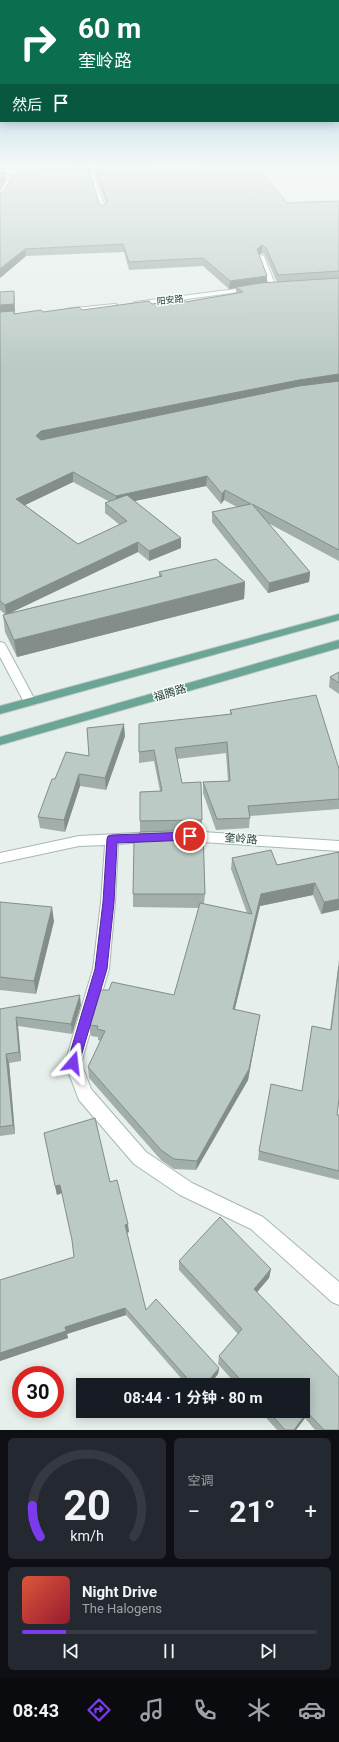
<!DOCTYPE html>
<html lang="zh">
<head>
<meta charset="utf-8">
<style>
	body { margin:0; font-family:Roboto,"Noto Sans SC",sans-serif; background:#242831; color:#f1f3f6; height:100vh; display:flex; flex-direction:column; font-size:15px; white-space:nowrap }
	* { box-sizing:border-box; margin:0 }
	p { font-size:13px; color:#9ea1a6 }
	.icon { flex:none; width:22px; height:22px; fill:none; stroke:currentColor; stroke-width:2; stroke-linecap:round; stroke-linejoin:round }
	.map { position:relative; height:1430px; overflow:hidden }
	.panel { display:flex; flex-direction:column; gap:8px; padding:8px; background:#0d0f14; flex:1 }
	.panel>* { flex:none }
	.top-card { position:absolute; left:0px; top:0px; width:339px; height:122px; box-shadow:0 2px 10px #0003; background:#0b6e4f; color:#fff; overflow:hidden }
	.speed { position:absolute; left:12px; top:1366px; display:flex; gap:8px; font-size:20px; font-weight:700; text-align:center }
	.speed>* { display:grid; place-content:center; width:52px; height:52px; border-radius:50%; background:#171b24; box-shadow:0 2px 10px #0003; line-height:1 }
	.speed .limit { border:6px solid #d22; background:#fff; color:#111 }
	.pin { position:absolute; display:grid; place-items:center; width:34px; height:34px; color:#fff; margin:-17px; border:2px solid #fff; border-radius:50%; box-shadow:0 1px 4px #0007 }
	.me { position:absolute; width:44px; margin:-22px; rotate:17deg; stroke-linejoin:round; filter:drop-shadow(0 0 3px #0008) }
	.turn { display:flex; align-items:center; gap:14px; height:84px; padding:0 12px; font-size:18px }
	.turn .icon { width:52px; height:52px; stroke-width:2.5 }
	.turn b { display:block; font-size:28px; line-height:34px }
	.then { display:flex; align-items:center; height:38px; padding:0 12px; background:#0003; gap:8px; font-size:15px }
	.big { font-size:30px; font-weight:700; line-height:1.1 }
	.panel .widget { flex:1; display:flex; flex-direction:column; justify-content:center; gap:6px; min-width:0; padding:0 14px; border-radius:6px; background:#242831 }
	.panel .dial { align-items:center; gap:0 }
	.dial svg { height:104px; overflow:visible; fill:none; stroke:#363941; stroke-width:7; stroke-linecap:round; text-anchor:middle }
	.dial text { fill:#f1f3f6; stroke:none }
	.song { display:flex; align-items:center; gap:12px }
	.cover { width:48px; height:48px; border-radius:6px; background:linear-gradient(135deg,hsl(10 70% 55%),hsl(350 70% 35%)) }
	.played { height:4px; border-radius:2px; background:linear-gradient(90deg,#7c3aed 15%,#363941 15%) }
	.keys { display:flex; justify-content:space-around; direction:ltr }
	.heat { display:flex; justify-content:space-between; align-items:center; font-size:22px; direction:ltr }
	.panel .tiles { flex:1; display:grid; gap:8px; grid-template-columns:1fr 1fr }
	.widget:last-child { grid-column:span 2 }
	.trip { position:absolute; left:76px; top:1378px; width:234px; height:40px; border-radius:0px; background:#171b24; box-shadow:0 2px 10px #0003; font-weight:700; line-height:40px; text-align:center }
	.tabs { display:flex; height:64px; justify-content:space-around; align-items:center; background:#090b0e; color:#9ea1a6 }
	.tabs .icon { width:28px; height:28px }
	.tabs .active { color:#7c3aed }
	.tabs b { font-size:18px; color:#f1f3f6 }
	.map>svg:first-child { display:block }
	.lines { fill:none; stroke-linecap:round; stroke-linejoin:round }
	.minor-casing { stroke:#a8b8b2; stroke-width:2 }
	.major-casing { stroke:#c2cac8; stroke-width:2 }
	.minor { fill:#fff; fill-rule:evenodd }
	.major { fill:#6aa596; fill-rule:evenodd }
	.wall { fill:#a1aea9; fill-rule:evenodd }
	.shaded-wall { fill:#838d89 }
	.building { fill:#bbcac4; stroke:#838d89 }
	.route { fill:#7c3aed; stroke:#51269a }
	.labels { text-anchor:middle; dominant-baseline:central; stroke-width:3; stroke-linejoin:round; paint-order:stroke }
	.far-street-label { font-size:9px; fill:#24423a; stroke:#f7fbf9 }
	.street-label { font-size:11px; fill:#24423a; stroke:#f7fbf9 }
</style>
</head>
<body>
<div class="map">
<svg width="339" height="1430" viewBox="0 0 339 1430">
	<rect width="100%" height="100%" fill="#e6efeb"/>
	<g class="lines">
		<!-- minor casing -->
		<g class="minor-casing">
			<g id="minor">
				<polygon points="339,167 339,171 201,172 198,170 201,168"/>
				<polygon points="0,169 33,169 36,171 33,173 17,173 3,197 0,199 0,192 11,173 0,173"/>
				<polygon points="73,169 115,170 115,172 113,173 94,173 106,211 101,210 89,173 71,172 71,170"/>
				<polygon points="259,255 264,256 276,287 275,288 270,287 258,256"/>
				<polygon points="252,287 254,288 254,290 135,306 132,304 135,302"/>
				<polygon points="115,304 117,305 117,307 66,313 63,311 66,309"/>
				<polygon points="0,642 4,643 6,646 36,702 34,705 26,705 24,702 0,657"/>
				<polygon points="187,831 339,841 339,851 187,841 182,840 180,836 182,832"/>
				<polygon points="156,832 161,833 163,837 161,841 118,844 115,902 109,969 81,1063 91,1089 146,1152 192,1183 263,1217 339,1282 339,1305 332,1302 251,1229 180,1195 134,1164 79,1100 65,1063 93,969 101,902 105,845 79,846 0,863 0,853 79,836"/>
			</g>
		</g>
		<!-- major casing -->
		<g class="major-casing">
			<g id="major">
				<polygon points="339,614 339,620 0,714 0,706"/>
				<polygon points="339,640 339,648 0,745 0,737"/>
			</g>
		</g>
		<!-- minor -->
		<use href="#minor" class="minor"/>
		<!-- major -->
		<use href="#major" class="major"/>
	</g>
	<!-- wall -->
	<g class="wall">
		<path d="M96,168L218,172L287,203L339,201V561L268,523L310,572L309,582L268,593L212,522V512L237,507L224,500L221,504L206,486L134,501L181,538V548L149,561L138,552L10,613L159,577V572L245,582L244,599L17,657L5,632L3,615L5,614L0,610V292L14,291L15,314L82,310L186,302L236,293V288L229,289L203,266L129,270L124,252L26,256L0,278V193L99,203L103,206L106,203L96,175ZM262,253L265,255L277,282L267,283V276L259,255ZM73,482L110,502L105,503V513L120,525L78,544L25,505Z"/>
		<polygon points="339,672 339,694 329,687 330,677"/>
		<polygon points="230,710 339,769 339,809 250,816 249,828 216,830 203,793 203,782 228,781 226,753 177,759 182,783 202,820 202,830 205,894 204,904 247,913 231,869 232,858 277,865 339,852 321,914 313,895 260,906 235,1009 258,1026 248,1080 196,1170 174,1169 161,1160 89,1078 88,1067 101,1041 98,1040 98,1037 91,1036 89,1025 174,995 199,908 133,907 133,894 140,841 140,792 160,791 154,761 139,763 139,724 230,714"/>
		<polygon points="125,736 106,790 80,786 65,832 40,828 38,817 55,779 89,756"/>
		<polygon points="0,902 54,921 36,994 0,990"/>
		<polygon points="339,960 339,1099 337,1115 339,1115 339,1180 258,1160 259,1151 302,1091 312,1026 330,1030"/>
		<polygon points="81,1005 72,1034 18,1026 21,1061 9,1063 15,1134 0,1136 0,1009"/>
		<polygon points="44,1133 110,1182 129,1232 127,1233 146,1310 219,1368 218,1374 209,1385 187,1385 126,1315 67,1334 68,1338 0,1361 0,1280 74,1257 73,1242 62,1193 57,1195"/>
		<polygon points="179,1261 271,1269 269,1278 257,1292 339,1430 315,1430 305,1418 296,1430 277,1430 260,1411 303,1411 303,1385 237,1385 218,1364 219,1356 238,1334 179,1270"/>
	</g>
	<!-- shaded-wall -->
	<g class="shaded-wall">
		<polygon points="5,172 6,179 0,189 0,181"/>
		<polygon points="262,245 262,253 257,257 257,249"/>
		<polygon points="25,249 26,256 0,278 0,269"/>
		<polygon points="267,276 267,284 236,287 236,288 229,289 230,281"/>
		<polygon points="14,291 15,312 0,314 0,305"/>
		<polygon points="339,374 339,383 36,445 36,436 41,431 299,380"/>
		<polygon points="73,472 73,482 17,509 16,499"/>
		<polygon points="207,476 206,486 116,505 116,496"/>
		<polygon points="225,490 224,500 221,504 222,494"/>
		<polygon points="181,538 181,548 149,561 149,551"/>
		<polygon points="138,542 138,552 6,615 5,605"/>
		<polygon points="310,572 309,582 268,593 269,583"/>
		<polygon points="245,582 244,599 17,657 14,640"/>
		<polygon points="124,724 125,736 106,790 105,778"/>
		<polygon points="79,774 80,786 65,832 64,820"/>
		<polygon points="315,883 313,895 260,906 232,1020 233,1009 261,894"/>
		<polygon points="339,899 339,910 321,914 324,902"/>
		<polygon points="52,907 54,921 36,994 34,981"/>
		<polygon points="80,995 81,1005 72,1034 71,1024"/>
		<polygon points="260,1015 258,1026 248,1080 196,1170 197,1161"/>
		<polygon points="16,1017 18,1026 21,1061 19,1052"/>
		<polygon points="6,1054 9,1063 15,1134 13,1125"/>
		<polygon points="60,1185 62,1193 57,1195 55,1186"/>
		<polygon points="128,1224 129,1232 126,1233 125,1225"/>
		<polygon points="271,1269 269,1278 253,1297 254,1289"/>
		<polygon points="125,1308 126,1315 67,1334 68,1338 0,1361 0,1353 65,1327"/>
		<polygon points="219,1368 218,1374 209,1385 205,1385"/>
		<polygon points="307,1412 305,1418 296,1430 294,1430"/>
	</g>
	<!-- building -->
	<g class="building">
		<polygon points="151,167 153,170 217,170 218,172 259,169 287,203 339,201 339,271 278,275 266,248 262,245 257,249 267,276 230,281 203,258 129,262 123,244 25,249 0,269 0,193 4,191 14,173 17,173 17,169 88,168 99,203 103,206 108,202 96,168"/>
		<polygon points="0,172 5,172 0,181"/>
		<polygon points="339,278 339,374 299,380 41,431 36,436 41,440 299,386 339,381 339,550 252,504 310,572 269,583 212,512 251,504 225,490 222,494 207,476 116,496 73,472 16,499 78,544 127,521 105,503 127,495 181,538 149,551 138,542 5,605 0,601 0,312 14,311 14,314 41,310 43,312 79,307 82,310 149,301 152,304 183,299 186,302 243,292 236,287 261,283"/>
		<polygon points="14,291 14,304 0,305 0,292"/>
		<polygon points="216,559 245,582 14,640 3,615 162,576 159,572"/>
		<polygon points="339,672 339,683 330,677"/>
		<polygon points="316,695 339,769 339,799 248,806 250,818 217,819 203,782 230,781 227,742 175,748 182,783 201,782 202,820 140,821 140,792 162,791 154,750 139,752 139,724 232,714 230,710"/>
		<polygon points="124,724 105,778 79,774 64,820 38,817 52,779 55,779 66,752 89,756 87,728"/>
		<polygon points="203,830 205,894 133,894 134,841 140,841 140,832"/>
		<polygon points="271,850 277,865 339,852 339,899 324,902 315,883 261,894 233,1009 260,1015 249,1069 197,1161 174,1159 161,1150 88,1067 105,1031 97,1029 98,1026 89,1025 100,990 109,990 112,982 174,995 200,903 252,914 232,858"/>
		<polygon points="0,902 52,907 34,981 0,977"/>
		<polygon points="339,966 339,1099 337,1115 339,1115 339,1171 259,1151 271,1084 302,1091 312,1026 331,1030"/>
		<polygon points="80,995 71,1024 16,1017 19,1052 6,1054 13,1125 0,1127 0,1009"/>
		<polygon points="95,1118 110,1182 117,1180 128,1224 125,1225 146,1310 156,1299 219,1368 205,1385 193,1385 125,1308 65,1327 66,1331 0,1353 0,1280 74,1257 72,1240 60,1185 55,1186 44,1133"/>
		<polygon points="220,1217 271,1269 254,1289 339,1377 339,1430 324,1430 307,1412 294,1430 285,1430 268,1411 303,1411 303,1385 245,1385 219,1356 242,1329 179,1261"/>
	</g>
	<!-- sky -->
	<linearGradient id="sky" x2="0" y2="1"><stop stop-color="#84bce0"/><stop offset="0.45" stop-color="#f4f8f6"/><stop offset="1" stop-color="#f4f8f6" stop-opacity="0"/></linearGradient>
	<rect width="339" height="368" fill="url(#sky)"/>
	<!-- route -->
	<polygon class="route" points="190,832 194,833 195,836 194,839 190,840 117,843 114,902 107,969 79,1063 78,1067 73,1069 69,1067 67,1063 95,969 103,902 107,839 108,836 112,835"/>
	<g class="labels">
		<!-- far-street labels -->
		<g class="far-street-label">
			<text transform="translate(170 300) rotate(-6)">阳安路</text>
		</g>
		<!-- street labels -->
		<g class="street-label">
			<text transform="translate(170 693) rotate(-16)">福腾路</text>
			<text transform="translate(241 839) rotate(4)">奎岭路</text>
		</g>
	</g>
</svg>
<div class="speed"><div class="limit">30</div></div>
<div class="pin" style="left:190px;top:836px;background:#d93025"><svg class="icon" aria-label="arrive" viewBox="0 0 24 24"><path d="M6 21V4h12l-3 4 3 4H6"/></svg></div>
<svg class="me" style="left:73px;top:1063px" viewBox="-20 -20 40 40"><path d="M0-17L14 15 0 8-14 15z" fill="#7c3aed" stroke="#fff" stroke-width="4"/></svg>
<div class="trip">08:44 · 1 分钟 · 80 m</div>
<div class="top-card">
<div class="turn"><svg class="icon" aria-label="right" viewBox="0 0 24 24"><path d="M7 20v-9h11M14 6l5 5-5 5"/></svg><div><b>60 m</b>奎岭路</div></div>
<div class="then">然后<svg class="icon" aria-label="arrive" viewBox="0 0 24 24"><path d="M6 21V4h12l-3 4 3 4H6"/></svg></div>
</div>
</div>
<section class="panel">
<div class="tiles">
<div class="widget dial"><svg viewBox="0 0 100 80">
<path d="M14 69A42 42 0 1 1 86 69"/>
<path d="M14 69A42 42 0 0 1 8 45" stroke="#7c3aed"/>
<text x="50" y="56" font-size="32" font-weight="700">20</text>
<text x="50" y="72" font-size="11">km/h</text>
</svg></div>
<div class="widget"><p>空调</p>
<div class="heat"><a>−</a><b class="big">21°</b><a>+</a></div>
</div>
<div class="widget">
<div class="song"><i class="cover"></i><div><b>Night Drive</b><p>The Halogens</p></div></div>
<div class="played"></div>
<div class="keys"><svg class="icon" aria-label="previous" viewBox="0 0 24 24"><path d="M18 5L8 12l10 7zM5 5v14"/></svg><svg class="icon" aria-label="pause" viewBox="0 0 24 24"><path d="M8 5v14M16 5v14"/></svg><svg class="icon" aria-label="next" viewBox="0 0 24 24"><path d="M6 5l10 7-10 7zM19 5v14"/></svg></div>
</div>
</div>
</section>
<nav class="tabs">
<b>08:43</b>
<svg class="icon active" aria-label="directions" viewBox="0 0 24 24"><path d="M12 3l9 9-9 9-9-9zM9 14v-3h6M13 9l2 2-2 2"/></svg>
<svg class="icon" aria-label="music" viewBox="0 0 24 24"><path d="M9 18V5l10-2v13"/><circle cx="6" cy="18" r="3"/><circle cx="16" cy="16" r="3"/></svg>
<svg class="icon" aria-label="phone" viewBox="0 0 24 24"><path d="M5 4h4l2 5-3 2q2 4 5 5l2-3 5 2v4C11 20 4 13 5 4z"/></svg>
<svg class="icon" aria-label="climate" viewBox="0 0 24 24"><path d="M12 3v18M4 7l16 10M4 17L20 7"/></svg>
<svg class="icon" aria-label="car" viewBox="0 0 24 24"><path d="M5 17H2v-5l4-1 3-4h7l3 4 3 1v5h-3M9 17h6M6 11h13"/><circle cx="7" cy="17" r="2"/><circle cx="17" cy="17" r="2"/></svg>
</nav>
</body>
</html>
